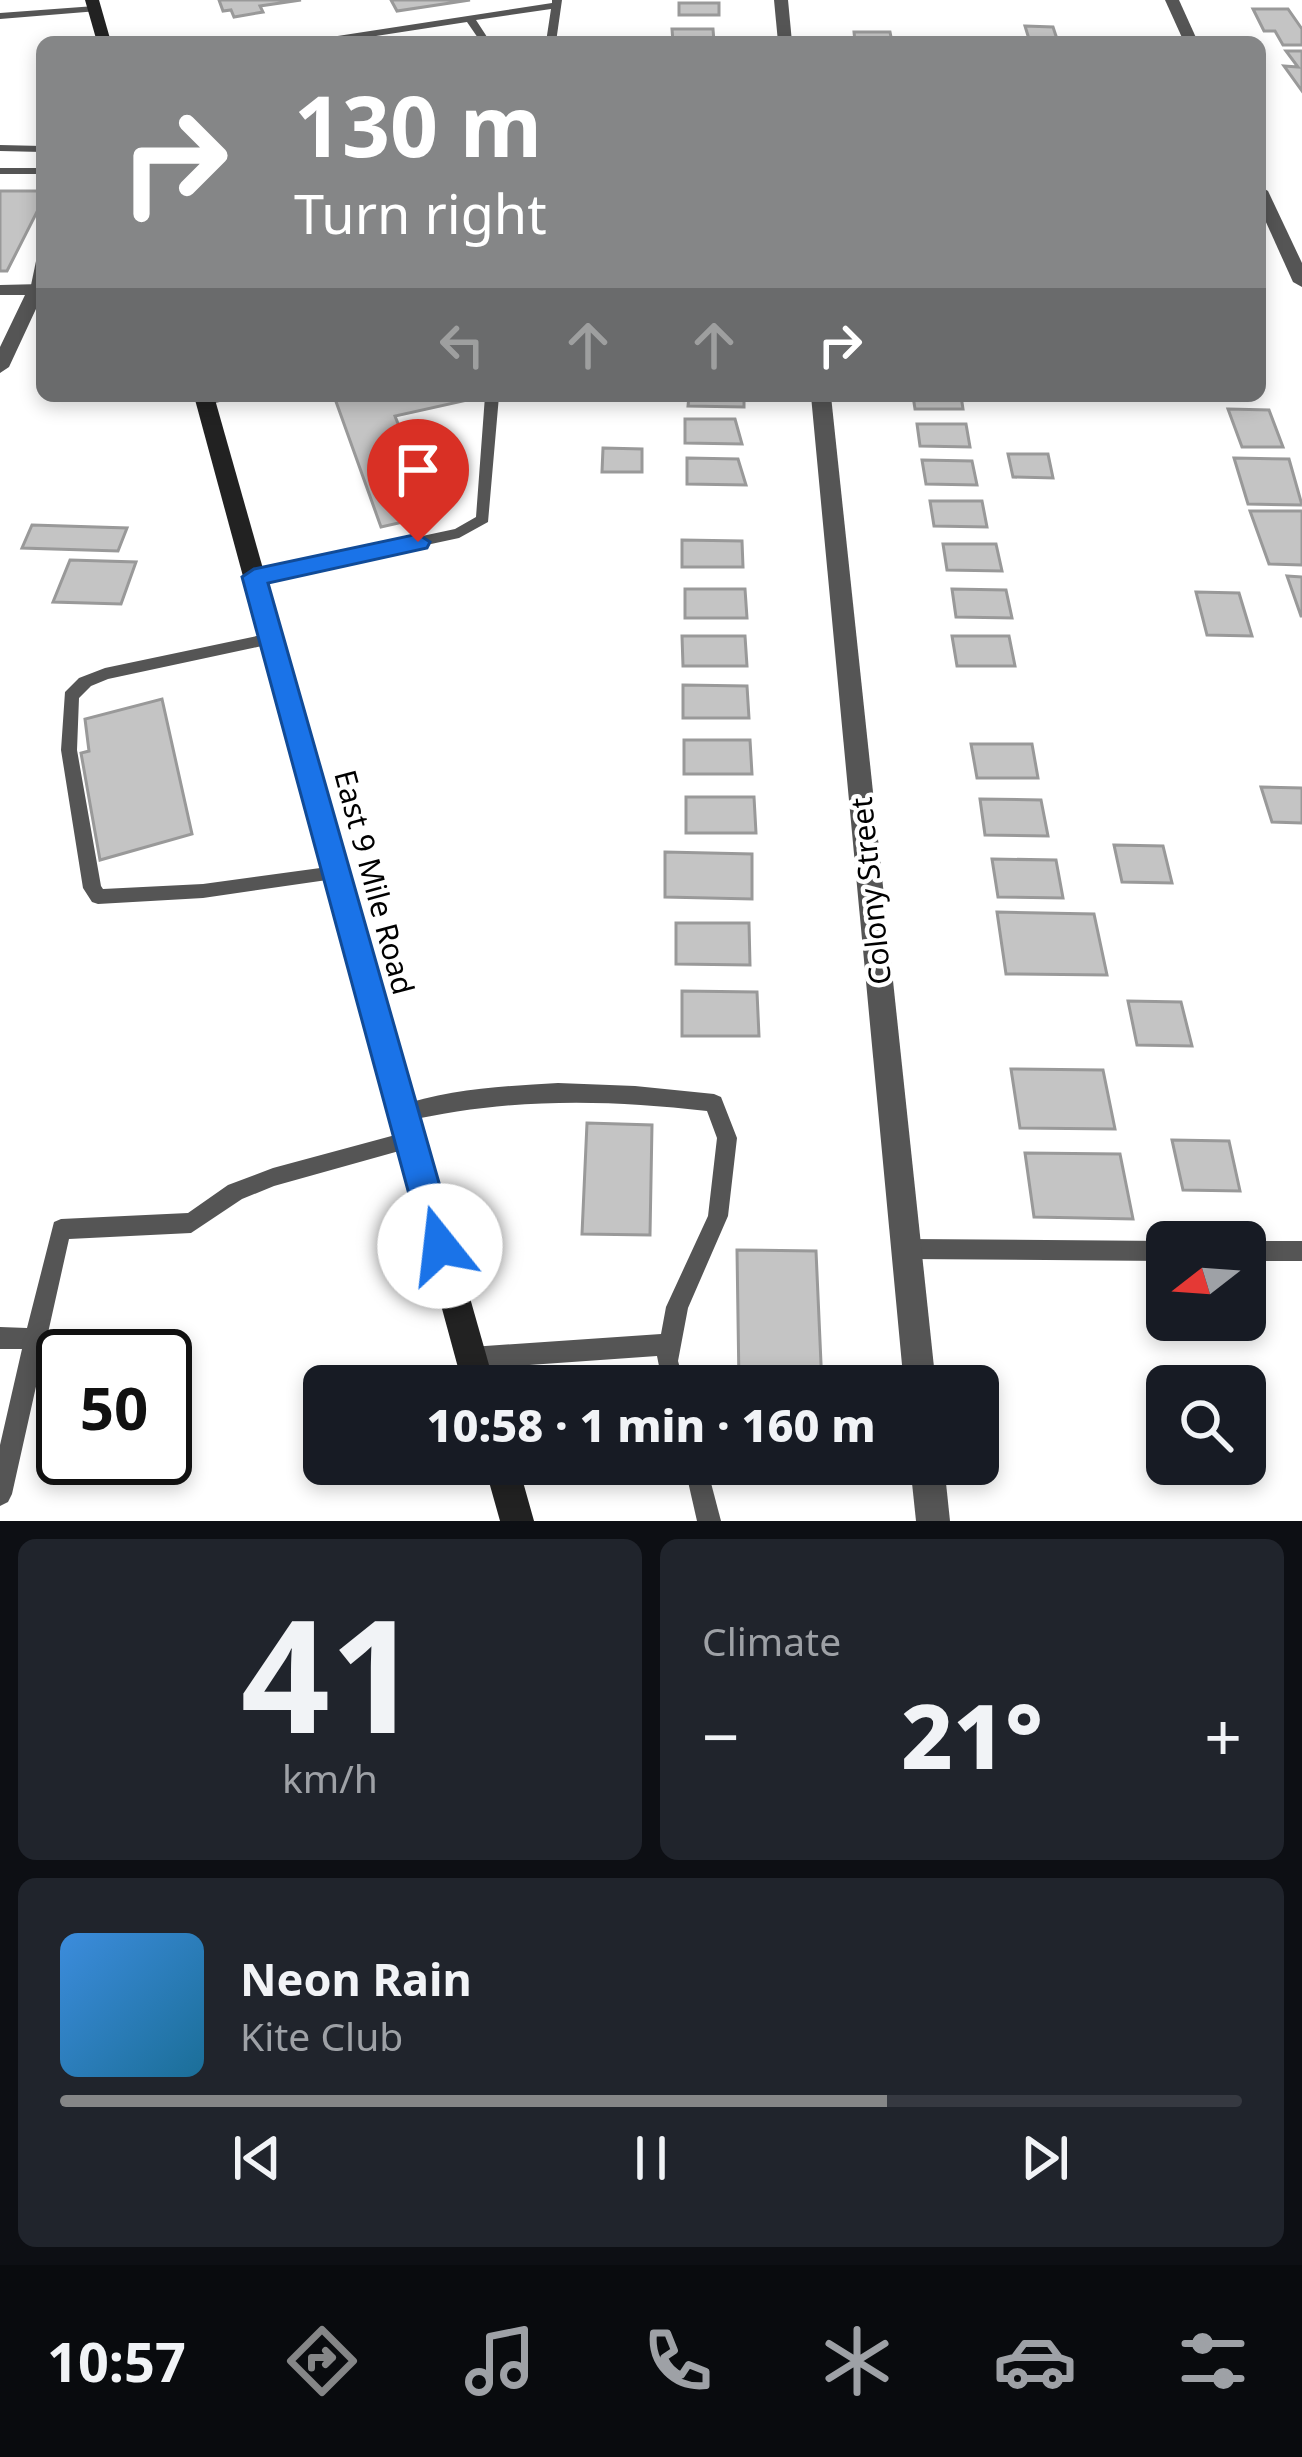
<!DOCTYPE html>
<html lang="en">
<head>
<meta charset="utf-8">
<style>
	body { margin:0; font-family:"Noto Sans",sans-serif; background:#20242c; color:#f1f3f6; height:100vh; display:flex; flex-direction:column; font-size:45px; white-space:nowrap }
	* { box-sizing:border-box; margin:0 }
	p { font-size:39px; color:#9ea1a6 }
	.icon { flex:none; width:66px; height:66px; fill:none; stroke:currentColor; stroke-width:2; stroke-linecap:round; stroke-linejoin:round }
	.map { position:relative; height:1521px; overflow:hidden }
	.side { display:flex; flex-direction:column; gap:18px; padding:18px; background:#0d0f14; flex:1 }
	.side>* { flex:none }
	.top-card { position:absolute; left:36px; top:36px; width:1230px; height:366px; border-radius:18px; box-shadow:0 6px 18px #0003; background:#858687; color:#fff; overflow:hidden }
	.needle { width:78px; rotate:253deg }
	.controls { position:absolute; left:1146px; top:1221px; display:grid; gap:24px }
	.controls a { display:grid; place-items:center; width:120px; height:120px; border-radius:18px; background:#171b24; box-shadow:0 6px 18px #0003; font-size:60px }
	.speed { position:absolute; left:36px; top:1329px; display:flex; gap:24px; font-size:60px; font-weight:700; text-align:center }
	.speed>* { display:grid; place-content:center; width:156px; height:156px; border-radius:50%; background:#171b24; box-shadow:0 6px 18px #0003; line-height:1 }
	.speed .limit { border:6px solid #111; border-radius:18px; background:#fff; color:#111 }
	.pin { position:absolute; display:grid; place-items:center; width:102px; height:102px; color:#fff; margin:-123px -51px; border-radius:50% 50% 50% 0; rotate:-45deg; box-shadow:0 0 12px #0007 }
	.pin .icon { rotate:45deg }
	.me { position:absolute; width:132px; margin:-66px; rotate:344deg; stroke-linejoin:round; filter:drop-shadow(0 0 9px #0008) }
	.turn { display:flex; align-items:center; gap:42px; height:252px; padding:0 60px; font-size:54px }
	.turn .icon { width:156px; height:156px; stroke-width:2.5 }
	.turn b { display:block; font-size:84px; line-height:102px }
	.lanes { display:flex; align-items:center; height:114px; padding:0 60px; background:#0003; justify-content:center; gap:60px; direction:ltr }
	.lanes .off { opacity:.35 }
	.big { font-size:90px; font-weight:800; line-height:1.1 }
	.side .widget { flex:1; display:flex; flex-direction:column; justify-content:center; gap:18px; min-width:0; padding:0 42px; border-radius:18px; background:#20242c }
	.side .dial { align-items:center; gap:0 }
	.dial b { font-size:156px; line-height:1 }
	.song { display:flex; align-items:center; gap:36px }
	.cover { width:144px; height:144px; border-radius:18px; background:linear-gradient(135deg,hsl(210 70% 55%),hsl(200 70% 35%)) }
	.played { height:12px; border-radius:6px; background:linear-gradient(90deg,#858687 70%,#363941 70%) }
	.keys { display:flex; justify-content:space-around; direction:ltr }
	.heat { display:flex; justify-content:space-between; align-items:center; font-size:66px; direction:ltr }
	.side .tiles { flex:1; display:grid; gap:18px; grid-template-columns:1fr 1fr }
	.widget:last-child { grid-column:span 2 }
	.trip { position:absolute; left:303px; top:1365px; width:696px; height:120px; border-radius:18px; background:#171b24; box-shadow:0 6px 18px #0003; font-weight:800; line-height:120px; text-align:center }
	.dock { display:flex; height:192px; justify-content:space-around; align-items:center; background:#090b0e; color:#9ea1a6 }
	.dock .icon { width:84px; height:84px }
	.dock .current { color:#858687 }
	.dock b { font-size:54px; color:#f1f3f6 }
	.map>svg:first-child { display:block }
	.building { fill:#c4c4c4; stroke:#999; stroke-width:3 }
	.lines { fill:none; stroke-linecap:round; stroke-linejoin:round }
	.lane { fill:#555; fill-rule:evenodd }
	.street { fill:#555; fill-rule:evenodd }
	.secondary { fill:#222; fill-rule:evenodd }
	.route { fill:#1a73e8; stroke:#114b97; stroke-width:3 }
	.labels { text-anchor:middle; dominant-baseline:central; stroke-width:9; stroke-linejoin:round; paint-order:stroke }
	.street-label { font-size:30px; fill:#000; stroke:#fff }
</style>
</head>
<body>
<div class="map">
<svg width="1302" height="1521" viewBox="0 0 1302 1521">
	<rect width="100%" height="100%" fill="#fff"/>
	<!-- building -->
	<g class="building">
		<polygon points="219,0 301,0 260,6 263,12 234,17 231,10 223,11"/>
		<polygon points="391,0 470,0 397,11"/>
		<rect x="679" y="3" width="40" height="12"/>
		<polygon points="1253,9 1288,9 1302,29 1302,45 1283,45 1275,31 1264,31"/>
		<polygon points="1025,26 1053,27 1057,39 1029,39"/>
		<polygon points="672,29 713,29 714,42 673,42"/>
		<polygon points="854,32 890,32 892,42 855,42"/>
		<polygon points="1286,51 1302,51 1302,91 1284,66 1298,67"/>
		<polygon points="0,191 42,191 42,202 7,271 0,271"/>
		<polygon points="334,396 461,396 463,401 395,416 434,515 381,527"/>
		<polygon points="689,396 744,396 744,407 688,406"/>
		<polygon points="913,396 961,396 963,409 915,409"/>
		<polygon points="1228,409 1269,410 1283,447 1242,447"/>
		<polygon points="685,419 735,419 742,444 685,443"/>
		<polygon points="917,424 966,424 970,447 920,446"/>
		<polygon points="603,448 642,449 642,472 602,472"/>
		<polygon points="1008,454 1048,454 1053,478 1013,477"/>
		<polygon points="687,458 738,459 746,485 687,484"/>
		<polygon points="1234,458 1289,459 1302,505 1248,504"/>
		<polygon points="922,460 972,461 977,485 926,484"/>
		<polygon points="930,501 982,501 987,527 934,526"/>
		<polygon points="1250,511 1302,511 1302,565 1269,564"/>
		<polygon points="32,525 127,528 118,551 22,548"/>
		<polygon points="682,540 742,541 743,567 682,567"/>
		<polygon points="943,544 996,544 1002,571 947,570"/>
		<polygon points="70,560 136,562 121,604 53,602"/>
		<polygon points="1287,576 1302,577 1302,616 1301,616"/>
		<polygon points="685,589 745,589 747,618 685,618"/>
		<polygon points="952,589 1006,590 1012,618 956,617"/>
		<polygon points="1196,592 1239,593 1252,636 1207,635"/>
		<polygon points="682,636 745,636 747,666 683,666"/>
		<polygon points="952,636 1009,636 1015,666 957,666"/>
		<polygon points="683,685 747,686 749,718 683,718"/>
		<polygon points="162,699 192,834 100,860 81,753 89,751 85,719"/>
		<polygon points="684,740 750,740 752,774 684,774"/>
		<polygon points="971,744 1032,744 1038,778 977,778"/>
		<polygon points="1261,787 1302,788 1302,823 1272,822"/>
		<polygon points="686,797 754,797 756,833 686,833"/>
		<polygon points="980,799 1041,800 1048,836 985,835"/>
		<polygon points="1114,845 1163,846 1172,883 1122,882"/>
		<polygon points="665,852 752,854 752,899 665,897"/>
		<polygon points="992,859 1056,860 1063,898 998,897"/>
		<polygon points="997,912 1094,914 1107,975 1006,974"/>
		<polygon points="676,923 749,923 750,965 676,964"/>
		<polygon points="682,991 757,992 759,1036 682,1036"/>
		<polygon points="1128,1001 1181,1002 1192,1046 1137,1045"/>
		<polygon points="1011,1069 1103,1070 1115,1129 1020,1128"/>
		<polygon points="587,1123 652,1125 650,1235 582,1234"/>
		<polygon points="1172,1140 1229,1141 1240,1191 1183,1190"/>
		<polygon points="1025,1153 1120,1154 1133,1219 1034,1217"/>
		<polygon points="737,1250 816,1251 822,1386 739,1384"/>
	</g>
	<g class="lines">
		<!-- lane -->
		<g class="lane">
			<polygon points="552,0 562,0 556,42 546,42 551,9 476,20 489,40 488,42 466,42 478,38 467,22 337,42 313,42 318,39 552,3"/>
			<polygon points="95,6 98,7 98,11 0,19 0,13"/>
			<polygon points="0,145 42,146 42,152 0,151"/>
			<rect x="0" y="168" width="42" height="6"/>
			<polygon points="42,257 42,290 36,294 30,290 36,261"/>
			<polygon points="209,396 236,396 234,399 205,405 198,401"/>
			<polygon points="485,396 499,396 488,522 459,538 254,582 249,581 247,577 249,573 254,572 455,529 476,517"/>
			<polygon points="271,633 279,639 276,643 108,679 91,686 79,698 77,750 101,886 103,889 203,884 335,866 341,868 344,873 341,878 203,898 98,904 92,902 83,888 61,750 65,692 79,678 105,668"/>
			<path d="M558,1083L635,1086L714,1094L721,1097L737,1138L728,1216L688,1308L678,1361L685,1386H663L657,1356L471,1369L463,1366L460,1358L463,1350L471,1347L661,1334L666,1307L708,1216L717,1138L707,1111C602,1099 507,1098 403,1122L396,1119L393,1113L396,1107C448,1089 504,1086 558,1083Z"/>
			<polygon points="410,1131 417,1134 420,1140 417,1146 274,1186 242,1199 191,1233 69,1239 12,1494 8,1502 0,1506 0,1445 22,1349 0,1349 0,1327 27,1328 54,1222 61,1219 188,1213 228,1185 273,1168"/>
			<polygon points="907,1239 1167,1241 1170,1242 1167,1242 1167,1261 907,1259 900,1256 897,1249 900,1242"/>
			<polygon points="1245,1241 1302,1241 1302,1261 1245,1261 1245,1242 1242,1242"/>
			<polygon points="684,1464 706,1464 721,1521 697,1521"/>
		</g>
		<!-- street -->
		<g class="street">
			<polygon points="774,0 788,0 792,42 778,42"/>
			<polygon points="1165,0 1179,0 1198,42 1184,42"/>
			<polygon points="1260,186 1268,191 1302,263 1302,287 1293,282 1260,209"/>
			<polygon points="42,284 42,296 9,367 0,373 0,347 25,295 0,295 0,285"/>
			<polygon points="811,396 831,396 936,1386 904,1386"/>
			<polygon points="910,1464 944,1464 950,1521 916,1521"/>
		</g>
		<!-- secondary -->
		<g class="secondary">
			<polygon points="85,0 99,0 111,42 97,42"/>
			<polygon points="194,396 214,396 495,1386 463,1386"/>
			<polygon points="484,1464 518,1464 534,1521 500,1521"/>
		</g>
	</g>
	<!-- route -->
	<polygon class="route" points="418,534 430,542 427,548 268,583 457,1246 452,1257 440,1262 428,1257 423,1246 242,577 254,569"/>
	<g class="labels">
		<!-- street labels -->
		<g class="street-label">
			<text transform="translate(375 882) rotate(75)">East 9 Mile Road</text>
			<text transform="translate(870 891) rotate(-96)">Colony Street</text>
		</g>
	</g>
</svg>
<div class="controls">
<a><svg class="needle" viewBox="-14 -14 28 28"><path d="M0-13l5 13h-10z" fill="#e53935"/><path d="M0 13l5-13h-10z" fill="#9ea1a6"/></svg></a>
<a><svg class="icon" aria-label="search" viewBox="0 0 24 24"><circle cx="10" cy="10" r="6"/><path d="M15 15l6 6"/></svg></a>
</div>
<div class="speed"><div class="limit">50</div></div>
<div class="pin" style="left:418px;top:542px;background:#d93025"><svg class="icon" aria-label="arrive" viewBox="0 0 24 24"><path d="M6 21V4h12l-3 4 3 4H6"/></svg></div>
<svg class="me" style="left:440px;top:1246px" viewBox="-20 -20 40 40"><circle r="19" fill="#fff"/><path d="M0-13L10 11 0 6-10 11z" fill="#1a73e8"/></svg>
<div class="trip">10:58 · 1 min · 160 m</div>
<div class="top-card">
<div class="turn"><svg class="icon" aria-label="right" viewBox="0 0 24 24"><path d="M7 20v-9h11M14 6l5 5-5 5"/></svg><div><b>130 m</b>Turn right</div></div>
<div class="lanes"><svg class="icon off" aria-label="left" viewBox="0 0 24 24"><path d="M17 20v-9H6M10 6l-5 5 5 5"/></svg><svg class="icon off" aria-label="ahead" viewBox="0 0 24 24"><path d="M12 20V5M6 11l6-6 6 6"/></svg><svg class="icon off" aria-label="ahead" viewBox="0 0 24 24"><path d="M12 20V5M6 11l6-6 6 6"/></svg><svg class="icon" aria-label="right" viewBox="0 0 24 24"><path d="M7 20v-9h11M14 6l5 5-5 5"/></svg></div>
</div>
</div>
<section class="side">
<div class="tiles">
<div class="widget dial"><b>41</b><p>km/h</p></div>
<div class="widget"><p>Climate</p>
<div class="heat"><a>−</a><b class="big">21°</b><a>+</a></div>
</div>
<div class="widget">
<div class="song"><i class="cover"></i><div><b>Neon Rain</b><p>Kite Club</p></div></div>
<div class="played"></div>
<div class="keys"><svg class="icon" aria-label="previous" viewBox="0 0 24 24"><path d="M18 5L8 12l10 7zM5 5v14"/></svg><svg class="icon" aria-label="pause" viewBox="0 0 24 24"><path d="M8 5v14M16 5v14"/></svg><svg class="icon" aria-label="next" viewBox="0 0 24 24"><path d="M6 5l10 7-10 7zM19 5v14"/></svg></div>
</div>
</div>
</section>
<nav class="dock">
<b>10:57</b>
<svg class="icon current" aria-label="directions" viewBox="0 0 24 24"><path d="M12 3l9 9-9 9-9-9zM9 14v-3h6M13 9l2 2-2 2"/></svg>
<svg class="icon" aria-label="music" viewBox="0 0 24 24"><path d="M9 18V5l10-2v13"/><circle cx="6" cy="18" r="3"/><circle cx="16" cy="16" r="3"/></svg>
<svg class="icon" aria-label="phone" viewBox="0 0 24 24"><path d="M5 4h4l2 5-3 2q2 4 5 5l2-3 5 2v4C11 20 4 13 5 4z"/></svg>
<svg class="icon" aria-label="climate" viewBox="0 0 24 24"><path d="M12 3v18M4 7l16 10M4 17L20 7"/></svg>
<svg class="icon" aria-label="car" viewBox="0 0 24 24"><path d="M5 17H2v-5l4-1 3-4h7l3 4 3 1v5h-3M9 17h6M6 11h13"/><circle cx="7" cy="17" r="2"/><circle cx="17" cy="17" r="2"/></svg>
<svg class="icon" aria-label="filters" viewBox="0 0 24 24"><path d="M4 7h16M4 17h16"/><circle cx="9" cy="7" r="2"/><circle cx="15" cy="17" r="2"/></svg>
</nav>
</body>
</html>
